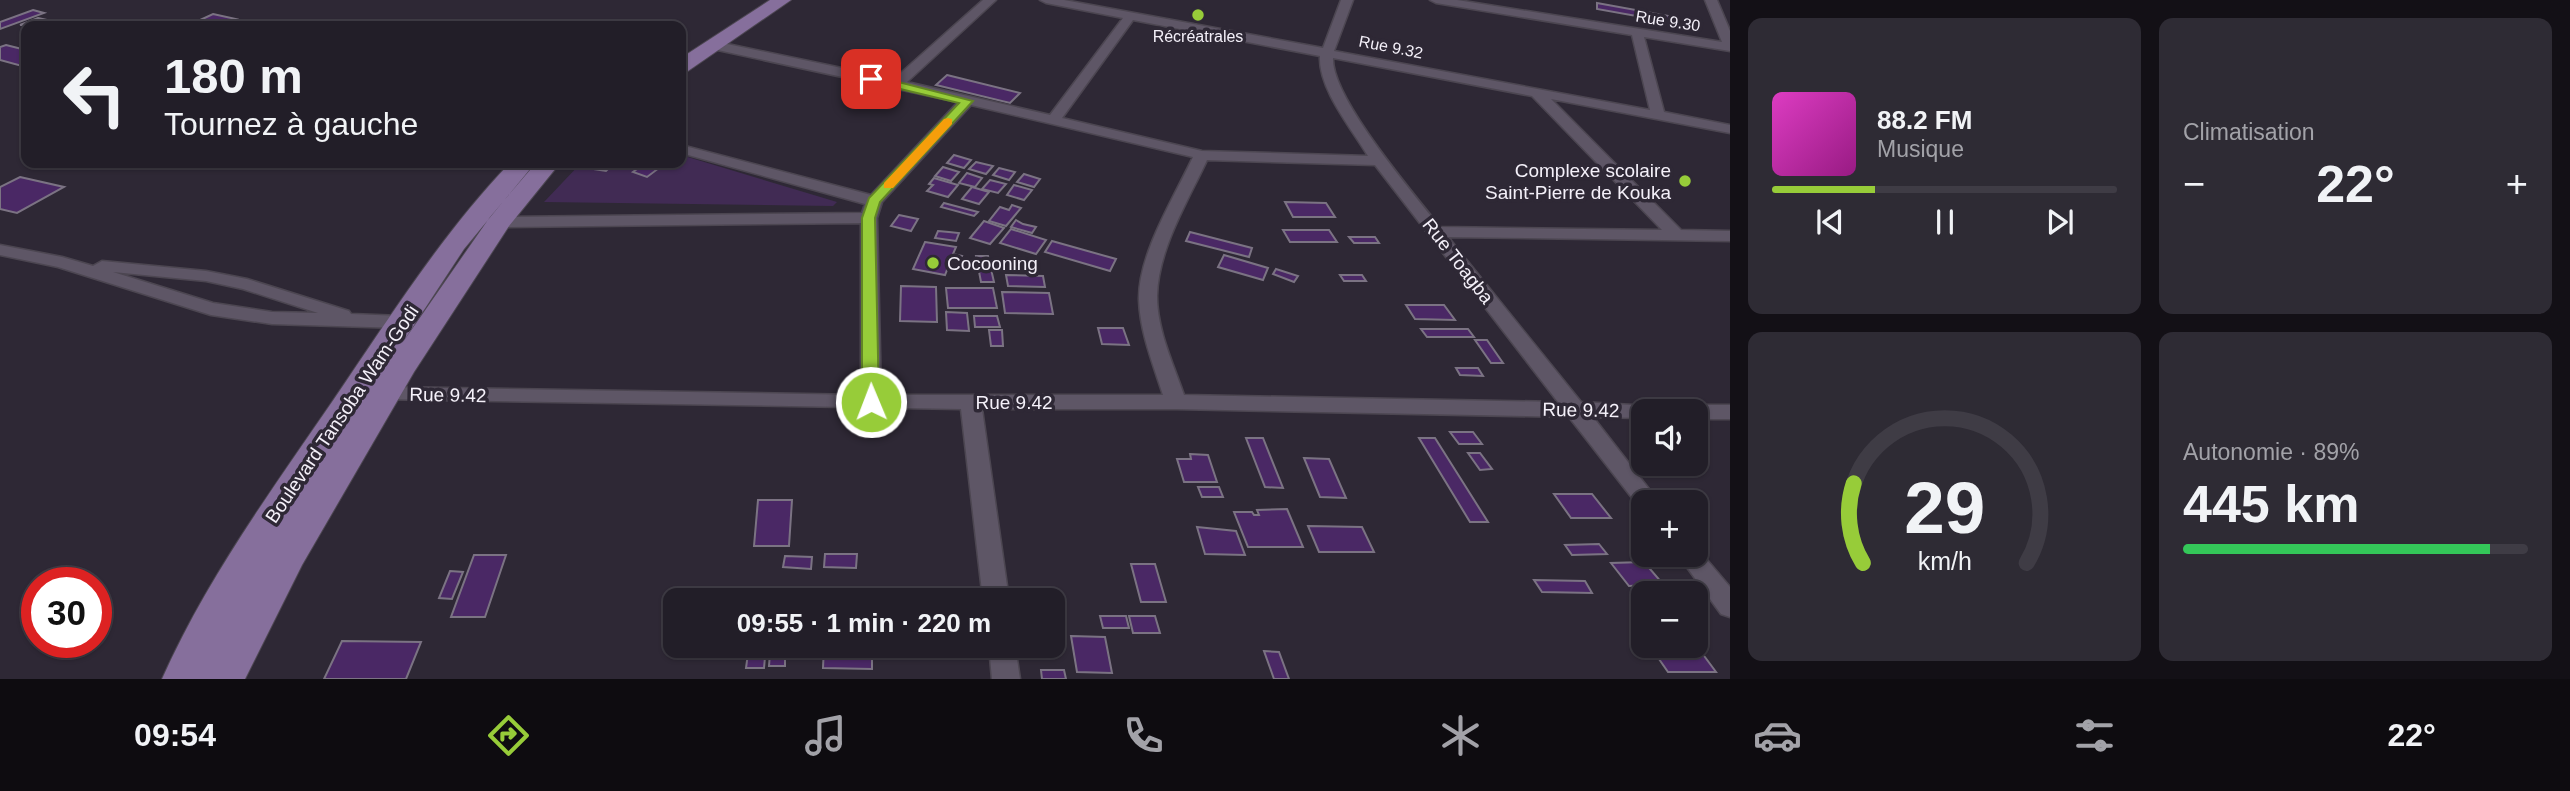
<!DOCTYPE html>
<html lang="fr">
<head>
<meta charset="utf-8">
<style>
	body { margin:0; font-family:Helvetica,sans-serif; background:#2e2b34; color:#f1f3f6; height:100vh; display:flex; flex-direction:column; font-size:26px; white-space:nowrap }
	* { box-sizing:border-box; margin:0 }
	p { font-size:23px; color:#a2a2a8 }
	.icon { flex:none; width:38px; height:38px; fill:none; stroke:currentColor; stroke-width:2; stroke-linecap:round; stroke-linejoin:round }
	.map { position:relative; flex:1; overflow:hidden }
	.side { display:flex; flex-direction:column; gap:18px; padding:18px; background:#131016; width:840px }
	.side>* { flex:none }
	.banner { position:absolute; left:21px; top:21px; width:665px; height:147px; border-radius:14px; box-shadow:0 2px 5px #0004,0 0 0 2px #3f3c45; background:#221e28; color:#f1f3f6; overflow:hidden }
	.buttons { position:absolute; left:1631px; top:399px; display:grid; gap:14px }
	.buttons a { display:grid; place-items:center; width:77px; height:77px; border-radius:14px; background:#221e28; box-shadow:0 2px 5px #0004,0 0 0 2px #3f3c45; font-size:35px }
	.speed { position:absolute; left:21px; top:567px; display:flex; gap:14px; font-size:35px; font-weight:700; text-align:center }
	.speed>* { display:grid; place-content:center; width:91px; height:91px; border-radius:50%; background:#221e28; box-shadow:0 2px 5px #0004,0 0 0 2px #3f3c45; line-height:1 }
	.speed .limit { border:10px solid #d22; background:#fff; color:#111 }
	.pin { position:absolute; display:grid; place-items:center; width:60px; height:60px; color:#fff; margin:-30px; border-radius:14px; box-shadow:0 4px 10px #0006 }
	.me { position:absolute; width:77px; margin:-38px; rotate:359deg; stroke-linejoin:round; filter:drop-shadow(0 0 5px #0008) }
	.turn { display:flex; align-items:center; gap:24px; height:147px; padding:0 28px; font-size:32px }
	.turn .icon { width:91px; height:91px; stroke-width:2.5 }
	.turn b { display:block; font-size:49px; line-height:60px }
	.big { font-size:52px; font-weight:600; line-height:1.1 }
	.side .widget { flex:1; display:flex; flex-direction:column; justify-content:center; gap:10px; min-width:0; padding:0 24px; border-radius:14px; background:#2e2b34 }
	.side .dial { align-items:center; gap:0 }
	.dial svg { height:182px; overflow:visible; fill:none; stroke:#3f3c45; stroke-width:7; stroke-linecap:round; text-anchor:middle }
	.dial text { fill:#f1f3f6; stroke:none }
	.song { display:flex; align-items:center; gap:21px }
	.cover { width:84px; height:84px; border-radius:10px; background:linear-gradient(135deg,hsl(310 70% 55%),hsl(310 70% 35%)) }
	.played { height:7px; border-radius:4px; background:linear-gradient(90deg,#97cc39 30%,#3f3c45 30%) }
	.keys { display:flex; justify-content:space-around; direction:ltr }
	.heat { display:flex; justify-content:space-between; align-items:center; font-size:38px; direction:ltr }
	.charge { height:10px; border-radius:5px; background:linear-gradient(90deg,#34c759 89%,#3f3c45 0) }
	.side .tiles { flex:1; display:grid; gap:18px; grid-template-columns:repeat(2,1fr) }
	.trip { position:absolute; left:663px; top:588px; width:402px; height:70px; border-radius:14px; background:#221e28; box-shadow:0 2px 5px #0004,0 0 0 2px #3f3c45; font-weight:600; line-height:70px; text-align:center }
	.tab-bar { display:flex; height:112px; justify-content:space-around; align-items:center; background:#0e0c10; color:#a2a2a8 }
	.tab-bar .icon { width:49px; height:49px }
	.tab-bar .active { color:#97cc39 }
	.tab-bar b { font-size:32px; color:#f1f3f6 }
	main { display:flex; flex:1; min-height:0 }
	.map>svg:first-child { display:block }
	.green { fill:#412b54 }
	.building { fill:#4a2865; stroke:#7b7383; stroke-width:2 }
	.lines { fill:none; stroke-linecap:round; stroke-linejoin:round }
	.street-casing { stroke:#4c4651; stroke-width:3 }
	.primary-casing { stroke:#4c4651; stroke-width:2 }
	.street { fill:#5e5666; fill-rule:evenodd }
	.primary { fill:#866f9c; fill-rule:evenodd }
	.route { fill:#97cc39; stroke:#628525; stroke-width:2 }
	.slow { fill:#f59e0b }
	.poi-dot { fill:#97cc39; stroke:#2e2835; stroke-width:2.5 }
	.labels { text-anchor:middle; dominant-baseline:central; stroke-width:7; stroke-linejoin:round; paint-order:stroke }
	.far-street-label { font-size:16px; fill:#f4f0f9; stroke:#2e2835 }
	.far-poi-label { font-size:16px; fill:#f4f0f9; stroke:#2e2835 }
	.poi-label { font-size:19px; fill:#f4f0f9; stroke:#2e2835; text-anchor:end }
	.street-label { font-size:19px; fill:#f4f0f9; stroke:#2e2835 }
</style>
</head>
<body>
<main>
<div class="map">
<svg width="1730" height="679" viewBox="0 0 1730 679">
	<rect width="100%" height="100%" fill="#2e2835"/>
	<!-- green -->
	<polygon class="green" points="681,155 837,202 833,206 544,202 581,163 681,163"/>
	<!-- building -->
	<g class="building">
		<polygon points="1597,3 1669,16 1670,22 1597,9"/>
		<polygon points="33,10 44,13 0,29 0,22"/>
		<polygon points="213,14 236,19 221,26 198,21"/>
		<polygon points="38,18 65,24 20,25"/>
		<polygon points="6,45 26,50 26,64 22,66 0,60 0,47"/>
		<polygon points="947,75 1020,93 1010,103 936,85"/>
		<polygon points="954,155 971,160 964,168 947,163"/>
		<polygon points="976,162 993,166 986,174 969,169"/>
		<polygon points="586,163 614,163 606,171 581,167"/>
		<polygon points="644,164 659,168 647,177 633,172"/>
		<polygon points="943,167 959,172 951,181 935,176"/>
		<polygon points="999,168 1015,172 1009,180 993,175"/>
		<polygon points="967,173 982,178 975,187 959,183"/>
		<polygon points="1024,174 1040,179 1034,187 1017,182"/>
		<polygon points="20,177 64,187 17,213 0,209 0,187"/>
		<polygon points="934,178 958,185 948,197 927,191 933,185 929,184"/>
		<polygon points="990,180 1006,184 998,193 982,189"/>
		<polygon points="1014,185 1032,190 1024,200 1007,195"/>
		<polygon points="972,187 989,192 979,204 962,199"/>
		<polygon points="1285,202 1326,203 1335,217 1293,217"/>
		<polygon points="944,203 978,212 974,216 941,207"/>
		<polygon points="1012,205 1021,208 1006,226 989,221 1000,207 1009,210"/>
		<polygon points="899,215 918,219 911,231 891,226"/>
		<polygon points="1016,220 1023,224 1036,227 1032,233 1011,227"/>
		<polygon points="984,221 1004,228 990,244 970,238"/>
		<polygon points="1011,229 1046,240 1036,254 1000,243"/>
		<polygon points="1283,230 1329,230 1337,242 1290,242"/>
		<polygon points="938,231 949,232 959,233 956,241 935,238"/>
		<polygon points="1190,232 1252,248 1249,257 1186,241"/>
		<polygon points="1349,237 1375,237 1379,243 1354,243"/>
		<polygon points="1052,241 1116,259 1110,271 1045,252"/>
		<polygon points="925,242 956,247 953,254 962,256 959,262 951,260 945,275 913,269"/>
		<polygon points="1224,255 1268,268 1263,280 1218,267"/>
		<polygon points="976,256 988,256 994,282 981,282"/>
		<polygon points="1276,269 1298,276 1294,282 1273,274"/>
		<polygon points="1006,275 1043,276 1045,287 1008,286"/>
		<polygon points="1340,275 1362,275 1366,281 1344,281"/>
		<polygon points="901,286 936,287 937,322 900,321"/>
		<polygon points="946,288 993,288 997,308 948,308"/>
		<polygon points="1002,292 1049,293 1053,314 1005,313"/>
		<polygon points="1406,305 1444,305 1455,320 1415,319"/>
		<polygon points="946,312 967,313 969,331 947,330"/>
		<polygon points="974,316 997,316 1000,327 975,327"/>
		<polygon points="1098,328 1123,328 1129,345 1102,344"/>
		<polygon points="1421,329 1468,329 1474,337 1427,337"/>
		<polygon points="989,330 1002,330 1003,346 991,346"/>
		<polygon points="1475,340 1487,340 1503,363 1491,363"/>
		<polygon points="1456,368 1478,368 1483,376 1460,375"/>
		<polygon points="1450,432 1473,432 1482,444 1459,444"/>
		<polygon points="1246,438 1263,438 1283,488 1265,487"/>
		<polygon points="1419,438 1435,438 1488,522 1470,522"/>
		<polygon points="1468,453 1480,453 1492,469 1480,470"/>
		<polygon points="1190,454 1208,455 1217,482 1184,482 1177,459 1191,459"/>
		<polygon points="1304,458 1329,459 1346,498 1320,497"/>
		<polygon points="1198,487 1219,487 1223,497 1202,497"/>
		<polygon points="1554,494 1592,494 1611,518 1571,518"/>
		<polygon points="758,500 792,500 789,546 754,546"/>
		<polygon points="1287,509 1303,547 1248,547 1234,512 1252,512 1254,515 1259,515 1257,510"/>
		<polygon points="1308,526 1362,527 1374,552 1319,552"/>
		<polygon points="1197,527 1236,531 1245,555 1205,554"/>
		<polygon points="1599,544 1607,554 1572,555 1565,545"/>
		<polygon points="825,554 857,554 856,568 824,567"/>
		<polygon points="474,555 506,555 485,617 451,617"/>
		<polygon points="785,556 812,557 811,569 783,567"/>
		<polygon points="1644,562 1663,584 1629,586 1611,563"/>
		<polygon points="1131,564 1155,564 1166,602 1141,602"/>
		<polygon points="450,571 463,572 452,599 439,598"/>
		<polygon points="1534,580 1585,581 1592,593 1542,592"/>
		<polygon points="825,591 869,592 868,600 824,600"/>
		<polygon points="1100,616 1126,616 1129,628 1103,628"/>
		<polygon points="1129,616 1155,616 1160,633 1133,633"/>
		<polygon points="1071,636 1105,637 1112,673 1077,672"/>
		<polygon points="342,641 421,642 406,679 324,679"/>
		<polygon points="1696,645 1716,672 1668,672 1650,646"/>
		<polygon points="749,646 766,646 764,668 746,668"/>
		<polygon points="824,646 872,646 872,669 823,668"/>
		<polygon points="1264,651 1279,652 1289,679 1274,679"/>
		<polygon points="785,652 785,666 769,666 770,653"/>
		<polygon points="1041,670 1064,670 1066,679 1042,679"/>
	</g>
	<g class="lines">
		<!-- street casing -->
		<g class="street-casing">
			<g id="street">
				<path d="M983,0H996L907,82L1050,115L1123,18L1046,3L1040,0H1064L1323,48L1341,0H1353L1334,51L1650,110L1632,35L1436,3L1430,0H1457L1722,42L1705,0H1717L1730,31V51L1644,37L1664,112L1730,125V133L1551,99L1681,230L1730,231V241L1448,237L1581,402L1650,406L1653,411H1643V418L1593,417L1659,502H1643V509L1640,508L1569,417L1176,409H982L1009,600H983L961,409L379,399L376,394L379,389L386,387L861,395V223L499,227L491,222L499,217L862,213L865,204L681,153V145L871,195L958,102L713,49L707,45L713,41L894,79ZM1133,20L1320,56C1318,88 1351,128 1368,156L1202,151L1062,118ZM1333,58L1532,96L1662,230L1440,227C1414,194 1331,97 1333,58ZM971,105L1193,157C1174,198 1138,254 1139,300C1140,332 1153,364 1163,395H881L877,218L882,202ZM1207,160L1375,165L1558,402L1184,395C1173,363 1157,330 1157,296C1158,249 1188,201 1207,160Z"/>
				<path d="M0,245L62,257L93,266L102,261L206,271L247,279L349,311L351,314L401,316L408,318L410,322L408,326L401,328L272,324L211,315L58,267L0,255ZM113,272L206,281L243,289L318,313L272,312L213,303Z"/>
				<polygon points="1696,405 1730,405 1730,419 1696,419 1696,411 1686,411 1689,407"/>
				<polygon points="1696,547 1730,587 1730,617 1721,614 1678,555 1696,555"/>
				<polygon points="989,646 1015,646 1020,679 992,679"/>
			</g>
		</g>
		<!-- primary casing -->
		<g class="primary-casing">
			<g id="primary">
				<polygon points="770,0 791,0 688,71 681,73 681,58"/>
				<path d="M510,163H535L464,249L401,345L490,217L536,163H560L509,226L414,372L302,565L245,679H162C206,580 271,491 332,402C388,320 441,235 510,163Z"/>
			</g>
		</g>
		<!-- street -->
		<use href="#street" class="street"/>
		<!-- primary -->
		<use href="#primary" class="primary"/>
	</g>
	<!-- route -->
	<polygon class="route" points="871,75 973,101 880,202 875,218 879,402 871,408 862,402 862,218 869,198 959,103 867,81 865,79"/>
	<!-- slow -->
	<polygon class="slow" points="948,118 952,119 952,124 893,188 884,188 884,183 944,119"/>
	<!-- markers -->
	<g class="poi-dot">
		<circle cx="1198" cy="15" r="7"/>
		<circle cx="1685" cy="181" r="7"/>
		<circle cx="933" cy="263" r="7"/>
	</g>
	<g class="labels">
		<!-- far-street labels -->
		<g class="far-street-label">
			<text transform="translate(1668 21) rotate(9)">Rue 9.30</text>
			<text transform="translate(1391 47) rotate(11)">Rue 9.32</text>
		</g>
		<!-- far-poi labels -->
		<g class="far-poi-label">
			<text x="1198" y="36">Récréatrales</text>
		</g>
		<!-- poi labels -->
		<g class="poi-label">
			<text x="1671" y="170">Complexe scolaire<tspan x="1671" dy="22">Saint-Pierre de Kouka</tspan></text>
			<text x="947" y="263" text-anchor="start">Cocooning</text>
		</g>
		<!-- street labels -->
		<g class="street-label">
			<text transform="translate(1458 261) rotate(52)">Rue Toagba</text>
			<text transform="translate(448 395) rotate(1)">Rue 9.42</text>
			<text x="1014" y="402">Rue 9.42</text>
			<text transform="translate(1581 410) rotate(1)">Rue 9.42</text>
			<text transform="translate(342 414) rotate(-56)">Boulevard Tansoba Wam-Godi</text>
		</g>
	</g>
</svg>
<div class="buttons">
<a><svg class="icon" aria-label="sound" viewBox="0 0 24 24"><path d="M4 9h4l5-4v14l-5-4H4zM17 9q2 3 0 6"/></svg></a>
<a>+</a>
<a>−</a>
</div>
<div class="speed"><div class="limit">30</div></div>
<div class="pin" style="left:871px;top:79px;background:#d93025"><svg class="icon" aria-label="arrive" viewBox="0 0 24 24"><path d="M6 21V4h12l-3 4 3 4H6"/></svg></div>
<svg class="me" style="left:871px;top:402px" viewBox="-20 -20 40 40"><circle r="17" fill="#97cc39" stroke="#fff" stroke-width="3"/><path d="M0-11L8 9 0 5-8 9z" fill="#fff"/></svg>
<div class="trip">09:55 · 1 min · 220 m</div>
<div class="banner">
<div class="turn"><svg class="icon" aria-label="left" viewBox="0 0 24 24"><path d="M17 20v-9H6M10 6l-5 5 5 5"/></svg><div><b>180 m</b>Tournez à gauche</div></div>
</div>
</div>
<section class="side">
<div class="tiles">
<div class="widget">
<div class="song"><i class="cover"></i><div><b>88.2 FM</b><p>Musique</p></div></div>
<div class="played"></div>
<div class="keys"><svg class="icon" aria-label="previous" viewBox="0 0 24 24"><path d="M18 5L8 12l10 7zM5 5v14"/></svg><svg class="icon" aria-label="pause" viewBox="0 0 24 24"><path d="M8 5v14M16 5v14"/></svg><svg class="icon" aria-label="next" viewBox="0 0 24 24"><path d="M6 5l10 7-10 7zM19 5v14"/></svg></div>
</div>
<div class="widget"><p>Climatisation</p>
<div class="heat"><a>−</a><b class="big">22°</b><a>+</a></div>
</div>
<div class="widget dial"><svg viewBox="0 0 100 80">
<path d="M14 69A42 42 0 1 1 86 69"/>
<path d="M14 69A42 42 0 0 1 10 34" stroke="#97cc39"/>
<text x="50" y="56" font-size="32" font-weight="700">29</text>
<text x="50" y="72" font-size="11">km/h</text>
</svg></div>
<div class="widget"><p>Autonomie · 89%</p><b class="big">445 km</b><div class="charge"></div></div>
</div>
</section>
</main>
<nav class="tab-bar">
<b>09:54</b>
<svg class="icon active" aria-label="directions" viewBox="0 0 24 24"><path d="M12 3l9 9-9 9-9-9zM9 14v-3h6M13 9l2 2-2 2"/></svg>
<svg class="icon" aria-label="music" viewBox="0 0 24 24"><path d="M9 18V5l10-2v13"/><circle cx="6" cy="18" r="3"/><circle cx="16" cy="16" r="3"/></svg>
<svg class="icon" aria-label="phone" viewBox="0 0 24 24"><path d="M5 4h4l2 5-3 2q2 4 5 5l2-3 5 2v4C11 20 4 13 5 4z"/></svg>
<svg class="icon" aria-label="climate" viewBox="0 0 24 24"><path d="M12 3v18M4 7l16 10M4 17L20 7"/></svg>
<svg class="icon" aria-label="car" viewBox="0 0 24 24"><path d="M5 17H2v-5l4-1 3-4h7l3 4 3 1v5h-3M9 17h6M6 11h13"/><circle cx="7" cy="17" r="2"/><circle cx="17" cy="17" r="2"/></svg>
<svg class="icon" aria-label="filters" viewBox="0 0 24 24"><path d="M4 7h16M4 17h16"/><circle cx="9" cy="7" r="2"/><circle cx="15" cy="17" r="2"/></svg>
<b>22°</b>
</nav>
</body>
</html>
